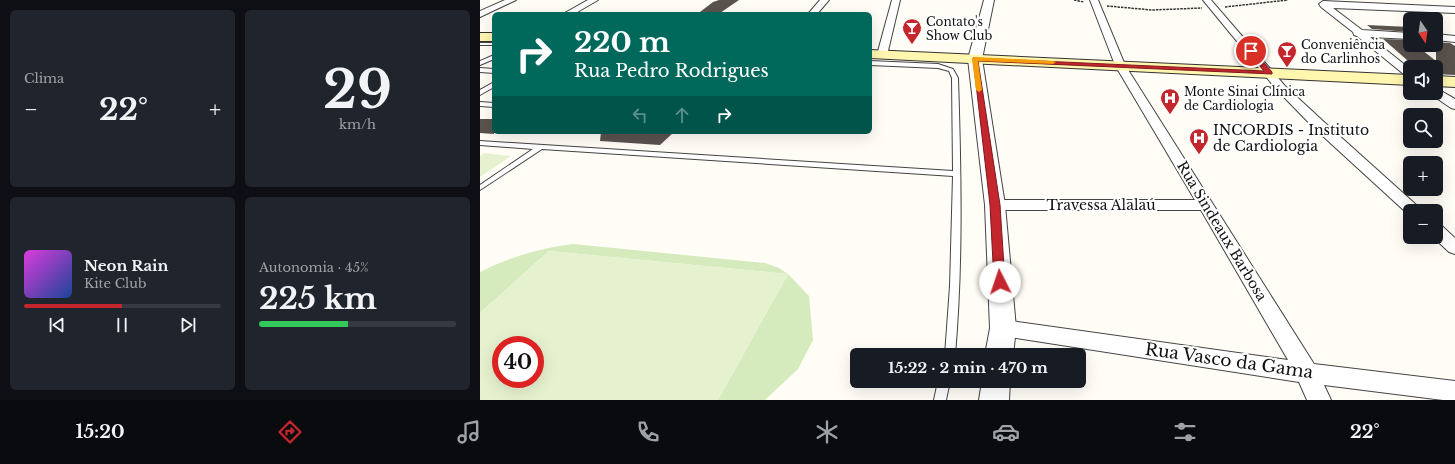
<!DOCTYPE html>
<html lang="pt">
<head>
<meta charset="utf-8">
<style>
	body { margin:0; font-family:"Libre Baskerville",serif; background:#20242c; color:#f1f3f6; height:100vh; display:flex; flex-direction:column; font-size:15px; white-space:nowrap }
	* { box-sizing:border-box; margin:0 }
	p { font-size:13px; color:#9ea1a6 }
	.icon { flex:none; width:22px; height:22px; fill:none; stroke:currentColor; stroke-width:2; stroke-linecap:round; stroke-linejoin:round }
	.map { position:relative; flex:1; overflow:hidden }
	.drawer { display:flex; flex-direction:column; gap:10px; padding:10px; background:#0d0f14; width:480px }
	.drawer>* { flex:none }
	.hud { position:absolute; left:12px; top:12px; width:380px; height:122px; border-radius:6px; box-shadow:0 4px 16px #0002; background:#00695c; color:#fff; overflow:hidden }
	.needle { width:26px; rotate:167deg }
	.tools { position:absolute; left:923px; top:12px; display:grid; gap:8px }
	.tools a { display:grid; place-items:center; width:40px; height:40px; border-radius:6px; background:#171b24; box-shadow:0 4px 16px #0002; font-size:20px }
	.speed { position:absolute; left:12px; top:336px; display:flex; gap:8px; font-size:20px; font-weight:700; text-align:center }
	.speed>* { display:grid; place-content:center; width:52px; height:52px; border-radius:50%; background:#171b24; box-shadow:0 4px 16px #0002; line-height:1 }
	.speed .limit { border:6px solid #d22; background:#fff; color:#111 }
	.pin { position:absolute; display:grid; place-items:center; width:34px; height:34px; color:#fff; margin:-17px; border:2px solid #fff; border-radius:50%; box-shadow:0 1px 4px #0007 }
	.me { position:absolute; width:44px; margin:-22px; rotate:356deg; stroke-linejoin:round; filter:drop-shadow(0 0 3px #0008) }
	.turn { display:flex; align-items:center; gap:14px; height:84px; padding:0 16px; font-size:18px }
	.turn .icon { width:52px; height:52px; stroke-width:2.5 }
	.turn b { display:block; font-size:28px; line-height:34px }
	.lanes { display:flex; align-items:center; height:38px; padding:0 16px; background:#0003; justify-content:center; gap:20px; direction:ltr }
	.lanes .off { opacity:.35 }
	.big { font-size:30px; font-weight:700; line-height:1.1 }
	.drawer .widget { flex:1; display:flex; flex-direction:column; justify-content:center; gap:6px; min-width:0; padding:0 14px; border-radius:6px; background:#20242c }
	.drawer .dial { align-items:center; gap:0 }
	.dial b { font-size:52px; line-height:1 }
	.song { display:flex; align-items:center; gap:12px }
	.cover { width:48px; height:48px; border-radius:6px; background:linear-gradient(135deg,hsl(300 70% 55%),hsl(220 70% 35%)) }
	.played { height:4px; border-radius:2px; background:linear-gradient(90deg,#c4262e 50%,#363941 50%) }
	.keys { display:flex; justify-content:space-around; direction:ltr }
	.heat { display:flex; justify-content:space-between; align-items:center; font-size:22px; direction:ltr }
	.charge { height:6px; border-radius:3px; background:linear-gradient(90deg,#34c759 45%,#363941 0) }
	.drawer .tiles { flex:1; display:grid; gap:10px; grid-template-columns:repeat(2,1fr) }
	.trip { position:absolute; left:370px; top:348px; width:236px; height:40px; border-radius:6px; background:#171b24; box-shadow:0 4px 16px #0002; font-weight:700; line-height:40px; text-align:center }
	.dock { display:flex; height:64px; justify-content:space-around; align-items:center; background:#090b0e; color:#9ea1a6 }
	.dock .icon { width:28px; height:28px }
	.dock .active { color:#c4262e }
	.dock b { font-size:18px; color:#f1f3f6 }
	main { display:flex; flex:1; min-height:0 }
	.map>svg:first-child { display:block }
	.green { fill:#d5ebbd }
	.pitch { fill:#e6f2cf; fill-rule:evenodd }
	.building { fill:#5a524d }
	.lines { fill:none; stroke-linecap:round; stroke-linejoin:round }
	.service-casing { stroke:#444; stroke-width:2 }
	.minor-casing { stroke:#444; stroke-width:2 }
	.tertiary-casing { stroke:#444; stroke-width:2 }
	.secondary-casing { stroke:#333; stroke-width:2 }
	.path { stroke:#333; stroke-width:1.5; stroke-dasharray:2.5 1; stroke-linecap:butt }
	.service { fill:#fff; fill-rule:evenodd }
	.minor { fill:#fff; fill-rule:evenodd }
	.tertiary { fill:#fff; fill-rule:evenodd }
	.secondary { fill:#fff6b0; fill-rule:evenodd }
	.route { fill:#c4262e; stroke:#7f191e }
	.slow { fill:#f59e0b }
	.labels { text-anchor:middle; dominant-baseline:central; stroke-width:4; stroke-linejoin:round; paint-order:stroke }
	.far-poi-label { font-size:12px; fill:#111; stroke:#fff; text-anchor:start }
	.poi-label { font-size:14px; fill:#111; stroke:#fff; text-anchor:start }
	.street-label { font-size:14px; fill:#111; stroke:#fff }
	.near-street-label { font-size:17px; fill:#111; stroke:#fff }
</style>
</head>
<body>
<main>
<section class="drawer">
<div class="tiles">
<div class="widget"><p>Clima</p>
<div class="heat"><a>−</a><b class="big">22°</b><a>+</a></div>
</div>
<div class="widget dial"><b>29</b><p>km/h</p></div>
<div class="widget">
<div class="song"><i class="cover"></i><div><b>Neon Rain</b><p>Kite Club</p></div></div>
<div class="played"></div>
<div class="keys"><svg class="icon" aria-label="previous" viewBox="0 0 24 24"><path d="M18 5L8 12l10 7zM5 5v14"/></svg><svg class="icon" aria-label="pause" viewBox="0 0 24 24"><path d="M8 5v14M16 5v14"/></svg><svg class="icon" aria-label="next" viewBox="0 0 24 24"><path d="M6 5l10 7-10 7zM19 5v14"/></svg></div>
</div>
<div class="widget"><p>Autonomia · 45%</p><b class="big">225 km</b><div class="charge"></div></div>
</div>
</section>
<div class="map">
<svg width="975" height="400" viewBox="0 0 975 400">
	<rect width="100%" height="100%" fill="#fffdf5"/>
	<!-- green -->
	<path class="green" d="M93,244L285,263L299,268L308,274L329,296L333,340L318,369L285,400H238L308,274L69,251L0,313V272C29,257 61,248 93,244Z"/>
	<!-- pitch -->
	<g class="pitch">
		<polygon points="4,153 31,156 0,177 0,156"/>
		<path d="M69,251L308,274L238,400H0V313ZM21,345H55V379H21Z"/>
	</g>
	<!-- building -->
	<g class="building">
		<polygon points="239,0 259,0 240,13 220,12 233,2"/>
		<polygon points="887,25 930,27 930,32 892,29"/>
		<polygon points="903,39 930,40 930,45 938,50 942,50 956,61 956,42 970,43 975,46 975,75 956,74 956,67 935,67"/>
		<polygon points="0,119 14,119 14,134 0,133"/>
		<polygon points="121,132 194,132 180,145 120,141"/>
	</g>
	<g class="lines">
		<!-- service casing -->
		<g class="service-casing">
			<g id="service">
				<rect x="0" y="43" width="14" height="2"/>
				<polygon points="14,55 14,59 0,65 0,61"/>
				<path d="M390,61L458,64L473,69L478,78C481,171 483,263 475,355H465L470,286L473,176L62,149L0,190V185L53,149L0,145V141L473,171L472,78L469,71L458,68L390,65Z"/>
				<polygon points="0,68 14,69 14,73 0,72"/>
				<polygon points="14,82 14,87 0,95 0,90"/>
				<polygon points="0,102 14,103 14,107 0,106"/>
				<polygon points="458,381 470,381 466,400 454,400"/>
			</g>
		</g>
		<!-- minor casing -->
		<g class="minor-casing">
			<g id="minor">
				<polygon points="25,0 36,0 0,17 0,11"/>
				<polygon points="108,0 118,0 94,14 83,14"/>
				<polygon points="340,0 349,0 337,14 328,14"/>
				<polygon points="412,0 420,0 407,55 402,58 397,55"/>
				<polygon points="610,0 618,0 645,65 834,364 975,381 975,400 963,400 844,385 851,400 827,400 819,382 523,336 516,334 513,328 516,322 523,320 808,360 721,210 515,210 509,209 507,205 509,201 515,200 715,200 635,65"/>
				<polygon points="723,0 731,0 805,86 844,122 943,211 930,211 929,215 834,128 797,90"/>
				<polygon points="843,1 975,7 975,13 853,8 882,30 930,33 930,39 890,37 930,69 930,77 926,76 877,36 874,35 873,32 841,7 839,4"/>
				<polygon points="956,34 975,36 975,42 956,40"/>
				<polygon points="956,88 975,99 975,109 971,108 952,95 951,93 956,93"/>
				<polygon points="956,224 962,226 975,238 975,254 969,252 953,237 956,237"/>
			</g>
		</g>
		<!-- tertiary casing -->
		<g class="tertiary-casing">
			<g id="tertiary">
				<polygon points="504,0 514,0 502,59 525,205 536,328 533,355 505,355 510,328 505,205 488,59"/>
				<polygon points="502,381 530,381 529,400 499,400"/>
			</g>
		</g>
		<!-- secondary casing -->
		<g class="secondary-casing">
			<g id="secondary">
				<rect x="0" y="33" width="14" height="8"/>
				<polygon points="390,50 930,75 930,85 390,58"/>
				<polygon points="956,76 975,77 975,87 956,86"/>
			</g>
		</g>
		<!-- path -->
		<g class="path">
			<polyline points="594,0 604,2"/>
			<polyline points="627,6 672,10 722,8"/>
			<polyline points="745,7 808,0"/>
		</g>
		<!-- service -->
		<use href="#service" class="service"/>
		<!-- minor -->
		<use href="#minor" class="minor"/>
		<!-- tertiary -->
		<use href="#tertiary" class="tertiary"/>
		<!-- secondary -->
		<use href="#secondary" class="secondary"/>
	</g>
	<!-- route -->
	<polygon class="route" points="769,50 773,50 792,72 792,74 498,61 520,205 525,282 524,285 516,285 514,282 510,205 493,58 784,71 769,53"/>
	<!-- slow -->
	<polygon class="slow" points="495,57 573,61 576,62 573,64 498,61 502,90 499,92 496,90 492,59"/>
	<!-- icons -->
	<defs>
		<g id="bar-pin" transform="scale(1)"><path d="M0 17L-7.5 6A9.5 9.5 0 1 1 7.5 6Z" fill="#c4262e" stroke="#fff"/><path d="M-6-5H6L.8 .8V4.5H3.5V6h-7V4.5H-.8V.8Z" fill="#fff"/></g>
		<g id="hospital-pin" transform="scale(1)"><path d="M0 17L-7.5 6A9.5 9.5 0 1 1 7.5 6Z" fill="#c4262e" stroke="#fff"/><path d="M-5-5h3v3.5h4V-5h3V5h-3V1.5h-4V5h-3Z" fill="#fff"/></g>
	</defs>
	<g fill-rule="evenodd">
		<use href="#bar-pin" x="432" y="28"/>
		<use href="#bar-pin" x="807" y="51"/>
		<use href="#hospital-pin" x="690" y="98"/>
		<use href="#hospital-pin" x="719" y="138"/>
	</g>
	<g class="labels">
		<!-- far-poi labels -->
		<g class="far-poi-label">
			<text x="446" y="21">Contato's<tspan x="446" dy="14">Show Club</tspan></text>
			<text x="821" y="44">Conveniência<tspan x="821" dy="14">do Carlinhos</tspan></text>
			<text x="704" y="91">Monte Sinai Clínica<tspan x="704" dy="14">de Cardiologia</tspan></text>
		</g>
		<!-- poi labels -->
		<g class="poi-label">
			<text x="733" y="130">INCORDIS - Instituto<tspan x="733" dy="16">de Cardiologia</tspan></text>
		</g>
		<!-- street labels -->
		<g class="street-label">
			<text x="621" y="205">Travessa Alalaú</text>
			<text transform="translate(742 231) rotate(59)">Rua Sindeaux Barbosa</text>
		</g>
		<!-- near-street labels -->
		<g class="near-street-label">
			<text transform="translate(749 361) rotate(8)">Rua Vasco da Gama</text>
		</g>
	</g>
</svg>
<div class="tools">
<a><svg class="needle" viewBox="-14 -14 28 28"><path d="M0-13l5 13h-10z" fill="#e53935"/><path d="M0 13l5-13h-10z" fill="#9ea1a6"/></svg></a>
<a><svg class="icon" aria-label="sound" viewBox="0 0 24 24"><path d="M4 9h4l5-4v14l-5-4H4zM17 9q2 3 0 6"/></svg></a>
<a><svg class="icon" aria-label="search" viewBox="0 0 24 24"><circle cx="10" cy="10" r="6"/><path d="M15 15l6 6"/></svg></a>
<a>+</a>
<a>−</a>
</div>
<div class="speed"><div class="limit">40</div></div>
<div class="pin" style="left:771px;top:51px;background:#d93025"><svg class="icon" aria-label="arrive" viewBox="0 0 24 24"><path d="M6 21V4h12l-3 4 3 4H6"/></svg></div>
<svg class="me" style="left:520px;top:282px" viewBox="-20 -20 40 40"><circle r="19" fill="#fff"/><path d="M0-13L10 11 0 6-10 11z" fill="#c4262e"/></svg>
<div class="trip">15:22 · 2 min · 470 m</div>
<div class="hud">
<div class="turn"><svg class="icon" aria-label="right" viewBox="0 0 24 24"><path d="M7 20v-9h11M14 6l5 5-5 5"/></svg><div><b>220 m</b>Rua Pedro Rodrigues</div></div>
<div class="lanes"><svg class="icon off" aria-label="left" viewBox="0 0 24 24"><path d="M17 20v-9H6M10 6l-5 5 5 5"/></svg><svg class="icon off" aria-label="ahead" viewBox="0 0 24 24"><path d="M12 20V5M6 11l6-6 6 6"/></svg><svg class="icon" aria-label="right" viewBox="0 0 24 24"><path d="M7 20v-9h11M14 6l5 5-5 5"/></svg></div>
</div>
</div>
</main>
<nav class="dock">
<b>15:20</b>
<svg class="icon active" aria-label="directions" viewBox="0 0 24 24"><path d="M12 3l9 9-9 9-9-9zM9 14v-3h6M13 9l2 2-2 2"/></svg>
<svg class="icon" aria-label="music" viewBox="0 0 24 24"><path d="M9 18V5l10-2v13"/><circle cx="6" cy="18" r="3"/><circle cx="16" cy="16" r="3"/></svg>
<svg class="icon" aria-label="phone" viewBox="0 0 24 24"><path d="M5 4h4l2 5-3 2q2 4 5 5l2-3 5 2v4C11 20 4 13 5 4z"/></svg>
<svg class="icon" aria-label="climate" viewBox="0 0 24 24"><path d="M12 3v18M4 7l16 10M4 17L20 7"/></svg>
<svg class="icon" aria-label="car" viewBox="0 0 24 24"><path d="M5 17H2v-5l4-1 3-4h7l3 4 3 1v5h-3M9 17h6M6 11h13"/><circle cx="7" cy="17" r="2"/><circle cx="17" cy="17" r="2"/></svg>
<svg class="icon" aria-label="filters" viewBox="0 0 24 24"><path d="M4 7h16M4 17h16"/><circle cx="9" cy="7" r="2"/><circle cx="15" cy="17" r="2"/></svg>
<b>22°</b>
</nav>
</body>
</html>
